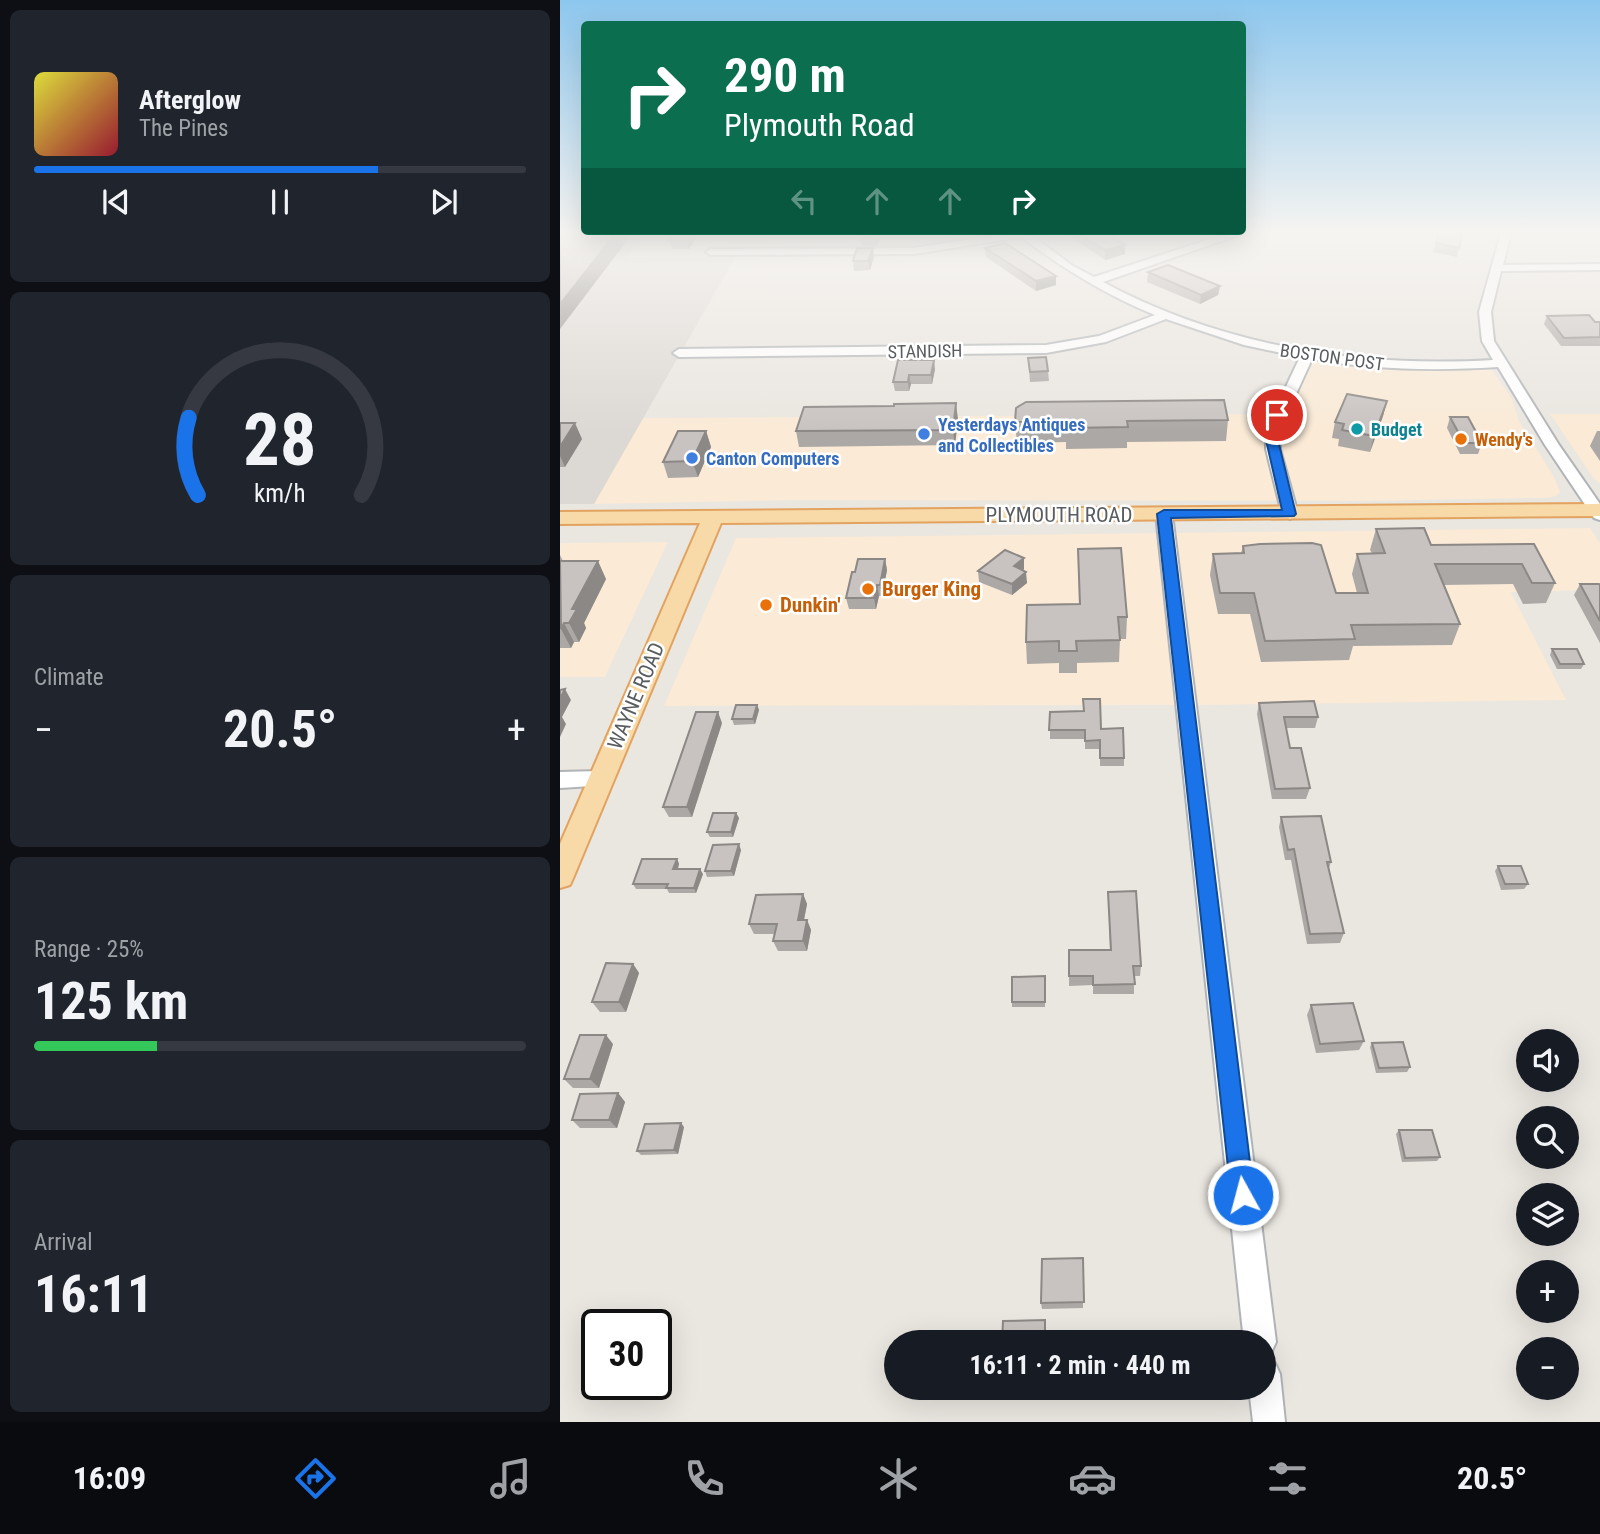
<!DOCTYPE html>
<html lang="en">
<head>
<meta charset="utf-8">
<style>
	body { margin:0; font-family:"Roboto Condensed",sans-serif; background:#20242c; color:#f1f3f6; height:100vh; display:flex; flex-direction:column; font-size:26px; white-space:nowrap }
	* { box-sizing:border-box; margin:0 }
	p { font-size:23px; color:#9ea1a6 }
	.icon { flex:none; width:38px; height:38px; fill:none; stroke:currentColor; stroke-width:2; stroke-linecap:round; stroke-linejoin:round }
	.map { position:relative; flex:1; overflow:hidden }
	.sheet { display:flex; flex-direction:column; gap:10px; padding:10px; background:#0d0f14; width:560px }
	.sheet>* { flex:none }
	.top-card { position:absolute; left:21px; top:21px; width:665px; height:214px; border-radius:7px; box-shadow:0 7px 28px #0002; background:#0b6e4f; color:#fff; overflow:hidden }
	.controls { position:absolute; left:956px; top:1029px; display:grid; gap:14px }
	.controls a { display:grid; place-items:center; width:63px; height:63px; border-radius:50%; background:#171b24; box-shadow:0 7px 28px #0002; font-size:35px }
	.speed { position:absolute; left:21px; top:1309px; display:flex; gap:14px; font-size:35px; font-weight:700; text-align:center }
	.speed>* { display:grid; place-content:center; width:91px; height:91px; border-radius:50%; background:#171b24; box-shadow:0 7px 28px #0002; line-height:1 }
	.speed .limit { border:4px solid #111; border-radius:10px; background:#fff; color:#111 }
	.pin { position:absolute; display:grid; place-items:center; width:60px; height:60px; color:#fff; margin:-30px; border:4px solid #fff; border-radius:50%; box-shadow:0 2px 7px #0007 }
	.me { position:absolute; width:77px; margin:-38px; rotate:353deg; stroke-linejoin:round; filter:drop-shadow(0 0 5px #0008) }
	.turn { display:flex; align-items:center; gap:24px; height:147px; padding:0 28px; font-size:32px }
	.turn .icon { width:91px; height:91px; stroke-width:2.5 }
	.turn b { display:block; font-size:49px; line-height:60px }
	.lanes { display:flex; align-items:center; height:66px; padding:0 28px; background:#0003; justify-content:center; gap:35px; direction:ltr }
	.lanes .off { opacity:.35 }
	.big { font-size:52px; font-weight:700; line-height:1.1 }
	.sheet .card { flex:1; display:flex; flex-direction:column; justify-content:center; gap:10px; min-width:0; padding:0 24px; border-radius:10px; background:#20242c }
	.sheet .dial { align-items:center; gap:0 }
	.dial svg { height:182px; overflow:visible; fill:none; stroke:#363941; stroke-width:7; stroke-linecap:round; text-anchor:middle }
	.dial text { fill:#f1f3f6; stroke:none }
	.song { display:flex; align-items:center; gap:21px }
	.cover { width:84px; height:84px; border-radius:10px; background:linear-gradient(135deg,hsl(60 70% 55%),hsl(350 70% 35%)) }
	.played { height:7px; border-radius:4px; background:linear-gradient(90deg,#1a73e8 70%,#363941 70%) }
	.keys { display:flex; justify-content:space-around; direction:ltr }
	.heat { display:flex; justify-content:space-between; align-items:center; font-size:38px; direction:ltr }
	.charge { height:10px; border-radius:5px; background:linear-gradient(90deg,#34c759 25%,#363941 0) }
	.trip { position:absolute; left:324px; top:1330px; width:392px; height:70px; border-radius:35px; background:#171b24; box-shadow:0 7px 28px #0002; font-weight:700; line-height:70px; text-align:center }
	.dock { display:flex; height:112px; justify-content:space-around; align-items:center; background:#090b0e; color:#9ea1a6 }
	.dock .icon { width:49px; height:49px }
	.dock .on { color:#1a73e8 }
	.dock b { font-size:32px; color:#f1f3f6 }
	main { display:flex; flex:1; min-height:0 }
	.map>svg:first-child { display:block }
	.commercial { fill:#faead6 }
	.industrial { fill:#dcd8d4 }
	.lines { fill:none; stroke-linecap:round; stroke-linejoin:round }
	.minor-casing { stroke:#b1b4b7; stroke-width:4 }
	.major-casing { stroke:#e3a360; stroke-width:4 }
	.minor { fill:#fff; fill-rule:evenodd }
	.major { fill:#f7daa8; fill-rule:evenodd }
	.wall { fill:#aca8a5 }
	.shaded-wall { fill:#8c8886 }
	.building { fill:#c8c3c0; stroke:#8c8886; stroke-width:2 }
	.route { fill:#1a73e8; stroke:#114b97; stroke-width:2 }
	.culture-dot { fill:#0f9aa8; stroke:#fff; stroke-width:2.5 }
	.shop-dot { fill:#3f7fe0; stroke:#fff; stroke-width:2.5 }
	.food-dot { fill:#e8710a; stroke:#fff; stroke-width:2.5 }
	.labels { text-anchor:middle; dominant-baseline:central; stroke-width:5; stroke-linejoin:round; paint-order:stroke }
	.far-street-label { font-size:18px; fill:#595d60; stroke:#fff }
	.far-shop-label { font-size:18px; font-weight:bold; fill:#366cbe; stroke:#fff; text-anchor:start }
	.far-culture-label { font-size:18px; font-weight:bold; fill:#0d838f; stroke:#fff; text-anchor:start }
	.far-food-label { font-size:18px; font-weight:bold; fill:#c56008; stroke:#fff; text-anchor:start }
	.street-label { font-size:21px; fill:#595d60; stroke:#fff }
	.food-label { font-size:21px; font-weight:bold; fill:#c56008; stroke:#fff; text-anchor:start }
</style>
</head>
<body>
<main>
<section class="sheet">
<div class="card">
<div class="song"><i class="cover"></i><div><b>Afterglow</b><p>The Pines</p></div></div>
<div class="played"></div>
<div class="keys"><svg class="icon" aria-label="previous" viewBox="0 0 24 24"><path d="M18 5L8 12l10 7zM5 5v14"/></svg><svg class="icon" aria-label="pause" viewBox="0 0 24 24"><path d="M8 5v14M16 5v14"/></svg><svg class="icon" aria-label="next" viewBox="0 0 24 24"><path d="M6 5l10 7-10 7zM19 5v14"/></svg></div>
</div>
<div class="card dial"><svg viewBox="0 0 100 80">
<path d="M14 69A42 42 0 1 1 86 69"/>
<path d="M14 69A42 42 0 0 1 10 35" stroke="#1a73e8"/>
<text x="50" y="56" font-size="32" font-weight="700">28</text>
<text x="50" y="72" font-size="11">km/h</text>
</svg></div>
<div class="card"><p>Climate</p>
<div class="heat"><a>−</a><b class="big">20.5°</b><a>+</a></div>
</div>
<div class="card"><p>Range · 25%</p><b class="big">125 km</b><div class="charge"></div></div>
<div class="card"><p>Arrival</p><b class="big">16:11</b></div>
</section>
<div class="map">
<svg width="1040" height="1422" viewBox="0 0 1040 1422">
	<rect width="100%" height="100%" fill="#eae6e0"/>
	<!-- commercial -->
	<g class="commercial">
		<polygon points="756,359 932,370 952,399 959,421 994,477 1000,492 996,496 987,498 801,501 238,500 34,504 82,418 723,414 750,363"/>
		<polygon points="990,414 1040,414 1040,484 1032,476"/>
		<polygon points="1030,528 1040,543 1040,590 951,592 1006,700 648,705 104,706 176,538"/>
		<polygon points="108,542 45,677 0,677 0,543"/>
	</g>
	<!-- industrial -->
	<polygon class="industrial" points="0,233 84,233 67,257 176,256 34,504 0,504"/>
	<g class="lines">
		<!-- minor casing -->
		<g class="minor-casing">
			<g id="minor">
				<path d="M450,233H469L513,266L534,277L668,233H684L543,282C661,346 799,368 933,360L922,341L919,312L941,233H951L943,265L1040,264V270L941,271L931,312L934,341L999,445L1040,504V520L1034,518L985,445L938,367C875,371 814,370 752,359L720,429V449L738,514L730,519L722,514L706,449V429L740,357L684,345L606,319L546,342L486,353L119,357L113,353L119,349L486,345L539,336L595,315C546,295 504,269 461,237L354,254L151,255L146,252L151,249L354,248Z"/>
				<polygon points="604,509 612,514 716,1342 711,1353 704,1356 704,1342 684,1342 596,514"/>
				<polygon points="41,771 48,773 51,779 48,785 0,788 0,772"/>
				<polygon points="704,1358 715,1363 720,1374 725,1422 693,1422 689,1388 704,1388"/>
			</g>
		</g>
		<!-- major casing -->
		<g class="major-casing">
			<polygon id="major" points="1040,504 1040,516 161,523 14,876 10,885 0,888 0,844 140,523 0,524 0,512"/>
		</g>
		<!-- minor -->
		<use href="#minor" class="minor"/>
		<!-- major -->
		<use href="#major" class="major"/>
	</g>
	<!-- wall -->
	<g class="wall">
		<polygon points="113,233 139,233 129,249 112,249 109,240"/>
		<polygon points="317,233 321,233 317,246 302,246 300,237"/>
		<polygon points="505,233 548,233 565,245 565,254 545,260"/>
		<polygon points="879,233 903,233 897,257 873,252"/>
		<polygon points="425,248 496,276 496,285 476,291 426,257"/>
		<polygon points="314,257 310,270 294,271 293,261"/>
		<polygon points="588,272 660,286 658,295 640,304 587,282"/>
		<polygon points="987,316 1040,322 1040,346 1001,346 984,324"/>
		<polygon points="468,358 488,371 489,381 470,382"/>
		<polygon points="338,360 375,369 372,384 351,384 349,391 335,391 333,382"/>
		<polygon points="827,401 823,416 810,452 778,446 779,439 772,438 775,422"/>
		<polygon points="890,417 922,443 918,454 900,454 887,428"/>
		<polygon points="398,419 395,445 239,447 236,431"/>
		<polygon points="668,420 666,441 567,442 567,448 506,449 506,442 457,443 455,422"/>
		<polygon points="0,423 22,439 5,467 0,467"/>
		<polygon points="146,431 151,447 138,477 108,478 103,462"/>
		<polygon points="1037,431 1040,431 1040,461 1030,446"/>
		<polygon points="816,529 871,545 974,544 995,583 986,603 963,604 953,584 883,585 900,624 892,645 793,646 789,660 701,662 690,614 658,614 650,575 653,554 681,553 683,546 776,593 797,593 792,574 797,554 812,553 810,550"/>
		<polygon points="518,549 567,617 566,639 560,639 559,662 517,663 517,673 499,673 499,663 467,664 466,642 519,604"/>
		<polygon points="0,555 3,561 46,579 24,623 26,628 19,642 14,642 11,648 0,648"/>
		<polygon points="464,558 464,569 463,571 467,583 452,595 419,582 418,571"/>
		<polygon points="325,559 327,570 322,596 319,596 316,609 289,609 286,598 295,572"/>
		<polygon points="1020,584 1040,585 1040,643 1014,595"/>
		<polygon points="992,649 1024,664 1021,669 997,669 990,655"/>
		<polygon points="699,703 758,717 755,728 726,728 730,748 750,788 746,799 712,799 697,714"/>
		<polygon points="197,705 199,710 195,724 174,725 172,719"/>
		<polygon points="490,712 541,729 564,758 564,766 540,766 540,749 525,749 525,739 490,739"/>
		<polygon points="162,723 132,817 109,817 103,807"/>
		<polygon points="176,813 179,818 173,837 150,837 147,832"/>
		<polygon points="721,817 771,862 769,868 784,933 780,943 747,944 731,860 725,860 719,827"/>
		<polygon points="181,850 174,876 147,877 145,871"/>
		<polygon points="117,859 119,864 118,869 143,874 136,893 109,893 107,889 76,889 73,884"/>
		<polygon points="938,866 968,884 964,889 941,890 935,871"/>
		<polygon points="548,892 581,966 580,976 574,976 574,994 533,994 533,985 509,986 509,950 550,950"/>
		<polygon points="243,894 247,904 244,920 247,920 251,930 247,951 218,951 213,941 215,934 194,934 189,924"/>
		<polygon points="73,964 79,973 66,1012 40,1012 32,1002"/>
		<polygon points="485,976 485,1007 452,1007 452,1002"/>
		<polygon points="751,1005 804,1041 799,1050 756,1053 747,1015"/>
		<polygon points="812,1043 850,1067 847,1072 816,1073 810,1047"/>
		<polygon points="53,1044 39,1088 13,1088 4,1079"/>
		<polygon points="58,1093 65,1102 57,1128 20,1128 12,1120"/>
		<polygon points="124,1127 118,1154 81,1155 77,1151"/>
		<polygon points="839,1130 880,1157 877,1161 842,1162 836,1134"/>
		<polygon points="523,1258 523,1308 482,1309 481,1303"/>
	</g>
	<!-- shaded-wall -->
	<g class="shaded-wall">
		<polygon points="56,233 67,233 69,238 0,329 0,304"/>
		<polygon points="131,233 139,234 129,249 127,240"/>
		<polygon points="317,233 321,233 317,246 316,236"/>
		<polygon points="565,245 565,254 545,260 545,250"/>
		<polygon points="313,248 314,257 310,270 308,261"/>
		<polygon points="496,276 496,285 476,291 476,281"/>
		<polygon points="660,286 658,295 640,304 641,295"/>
		<polygon points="374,360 375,369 372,384 371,375"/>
		<polygon points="349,375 351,384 349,391 348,382"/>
		<polygon points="827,401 823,416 810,452 814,436"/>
		<polygon points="396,403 398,419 395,445 393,430"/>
		<polygon points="15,423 22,439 5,467 0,456 0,447"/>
		<polygon points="146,431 151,447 138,477 132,461"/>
		<polygon points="464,558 464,569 454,577 454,566"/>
		<polygon points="325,559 327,570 322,596 320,585"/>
		<polygon points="38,561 46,579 24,623 26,628 19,642 9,623 12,609"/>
		<polygon points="466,572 467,583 452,595 452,584"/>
		<polygon points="317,585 319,596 316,609 314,598"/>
		<polygon points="4,623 14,642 11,648 1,629"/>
		<polygon points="5,689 11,700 2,717 6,724 0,737 0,699"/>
		<polygon points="197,705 199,710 195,724 193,719"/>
		<polygon points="158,712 162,723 132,817 127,807"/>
		<polygon points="176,813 179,818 173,837 171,832"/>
		<polygon points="179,844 181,850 174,876 171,871"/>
		<polygon points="117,859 119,864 116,874 113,869"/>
		<polygon points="140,869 143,874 136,893 134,888"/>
		<polygon points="243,894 247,904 242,930 238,920"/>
		<polygon points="247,920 251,930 247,951 243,941"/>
		<polygon points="73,964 79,973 66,1012 59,1002"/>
		<polygon points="46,1035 53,1044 39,1088 30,1079"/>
		<polygon points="58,1093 65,1102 57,1128 49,1120"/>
		<polygon points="121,1123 124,1127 118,1154 114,1150"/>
	</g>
	<!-- building -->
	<g class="building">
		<polygon points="0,233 56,233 0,304"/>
		<polygon points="113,233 131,233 127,240 109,240"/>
		<polygon points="301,233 317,233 316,236 300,237"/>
		<polygon points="518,233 548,233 565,245 545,250"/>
		<polygon points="879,233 903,233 899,248 876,243"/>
		<polygon points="445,243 496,276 476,281 425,248"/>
		<polygon points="297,248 313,248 308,261 293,261"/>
		<polygon points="608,265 660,286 641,295 588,272"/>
		<polygon points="1029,315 1035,322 1040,322 1040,337 1004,338 987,316"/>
		<polygon points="486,357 488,371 470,372 468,358"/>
		<polygon points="338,360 374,360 371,375 349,375 348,382 333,382"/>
		<polygon points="787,394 827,401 814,436 782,430 784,424 775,422"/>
		<polygon points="664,400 668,420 567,421 568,427 505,428 505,422 455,422 456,408 466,402"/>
		<polygon points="396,403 393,430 236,431 244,407 334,406 334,404"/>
		<polygon points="890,417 908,417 922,443 904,443"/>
		<polygon points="0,423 15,423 0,447"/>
		<polygon points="118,431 146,431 132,461 103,462"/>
		<polygon points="864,528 871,545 974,544 995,583 972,583 962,564 875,564 900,624 791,625 795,639 705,641 694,593 660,593 653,554 684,553 683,546 700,544 752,543 761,545 776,593 808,593 797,554 825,553 816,529"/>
		<polygon points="561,548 567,617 558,617 560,640 516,641 517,651 499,651 499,641 466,642 467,605 520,604 518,549"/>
		<polygon points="445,550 464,558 454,566 466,572 452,584 418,571"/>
		<polygon points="298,559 325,559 320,585 317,585 314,598 286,598 292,572 295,572"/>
		<polygon points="0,561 38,561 12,609 17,609 9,623 4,623 1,629"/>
		<polygon points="1020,584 1039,584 1040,585 1040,621"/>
		<polygon points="992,649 1017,649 1024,664 1000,664"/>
		<polygon points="5,689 0,699 0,690"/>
		<polygon points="523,699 540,699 541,729 563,728 564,758 540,758 540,740 525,741 525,730 489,730 490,712 524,711"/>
		<polygon points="754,701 758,717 724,717 730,748 741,748 750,788 715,789 699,703"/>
		<polygon points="176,705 197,705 193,719 172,719"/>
		<polygon points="136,712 158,712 127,807 103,807"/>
		<polygon points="153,813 176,813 171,832 147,832"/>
		<polygon points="761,816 771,862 767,862 784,933 750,934 734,849 728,850 721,817"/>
		<polygon points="179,844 171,871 145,871 153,845"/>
		<polygon points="82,859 117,859 113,869 140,869 134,888 106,888 108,884 73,884"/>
		<polygon points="938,866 961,866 968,884 945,884"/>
		<polygon points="576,891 581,966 573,966 575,984 533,985 533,976 509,976 509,950 551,950 548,892"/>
		<polygon points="243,894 238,920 247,920 243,941 213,941 217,924 189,924 196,895"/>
		<polygon points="46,963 73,964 59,1002 32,1002"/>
		<polygon points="485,976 485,1002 452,1002 452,977"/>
		<polygon points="793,1003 804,1041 760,1044 751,1005"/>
		<polygon points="20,1035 46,1035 30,1079 4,1079"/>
		<polygon points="843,1042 850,1067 819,1068 812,1043"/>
		<polygon points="58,1093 49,1120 12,1120 20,1094"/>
		<polygon points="121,1123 114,1150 77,1151 85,1124"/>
		<polygon points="839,1130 872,1130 880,1157 845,1158"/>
		<polygon points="523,1258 524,1302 481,1303 482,1259"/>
		<polygon points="485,1320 485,1342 442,1342 443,1321"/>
	</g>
	<!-- sky -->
	<linearGradient id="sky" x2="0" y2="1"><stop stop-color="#8dc7ee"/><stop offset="0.54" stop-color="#f6f4f1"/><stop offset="1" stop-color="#f6f4f1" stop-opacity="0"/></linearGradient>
	<rect width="1040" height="432" fill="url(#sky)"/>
	<!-- route -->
	<polygon class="route" points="717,412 723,415 718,440 736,514 734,516 611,518 694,1195 691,1203 683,1206 674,1203 671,1195 597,514 604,510 722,510 706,440 711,415"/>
	<!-- markers -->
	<circle class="culture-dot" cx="797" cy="429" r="7"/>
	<g class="shop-dot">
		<circle cx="364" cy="434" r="7"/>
		<circle cx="132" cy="458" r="7"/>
	</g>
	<g class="food-dot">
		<circle cx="901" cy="439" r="7"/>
		<circle cx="308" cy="589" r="7"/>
		<circle cx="206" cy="605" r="7"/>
	</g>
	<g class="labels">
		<!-- far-street labels -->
		<g class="far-street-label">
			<text transform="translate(365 351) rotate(-1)">STANDISH</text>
			<text transform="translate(772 357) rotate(8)">BOSTON POST</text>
		</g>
		<!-- far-shop labels -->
		<g class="far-shop-label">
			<text x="378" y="424">Yesterdays Antiques<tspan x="378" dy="21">and Collectibles</tspan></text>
			<text x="146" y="458">Canton Computers</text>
		</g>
		<!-- far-culture labels -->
		<g class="far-culture-label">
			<text x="811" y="429">Budget</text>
		</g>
		<!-- far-food labels -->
		<g class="far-food-label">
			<text x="915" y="439">Wendy's</text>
		</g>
		<!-- street labels -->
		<g class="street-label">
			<text x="499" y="515">PLYMOUTH ROAD</text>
			<text transform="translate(76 696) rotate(-67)">WAYNE ROAD</text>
		</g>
		<!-- food labels -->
		<g class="food-label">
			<text x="322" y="589">Burger King</text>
			<text x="220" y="605">Dunkin'</text>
		</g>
	</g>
</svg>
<div class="controls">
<a><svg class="icon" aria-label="sound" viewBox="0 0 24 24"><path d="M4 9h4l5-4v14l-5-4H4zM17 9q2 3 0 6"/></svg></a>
<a><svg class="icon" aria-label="search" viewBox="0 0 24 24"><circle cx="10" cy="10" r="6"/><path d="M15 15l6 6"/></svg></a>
<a><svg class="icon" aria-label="layers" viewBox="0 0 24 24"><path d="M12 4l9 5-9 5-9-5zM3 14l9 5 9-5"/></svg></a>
<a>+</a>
<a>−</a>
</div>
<div class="speed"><div class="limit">30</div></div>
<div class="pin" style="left:717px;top:415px;background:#d93025"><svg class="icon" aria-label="arrive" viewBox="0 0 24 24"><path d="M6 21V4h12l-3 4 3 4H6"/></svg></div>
<svg class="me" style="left:683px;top:1195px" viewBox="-20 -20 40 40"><circle r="17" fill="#1a73e8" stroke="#fff" stroke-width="3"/><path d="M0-11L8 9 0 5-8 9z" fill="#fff"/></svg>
<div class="trip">16:11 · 2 min · 440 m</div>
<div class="top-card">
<div class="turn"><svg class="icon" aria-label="right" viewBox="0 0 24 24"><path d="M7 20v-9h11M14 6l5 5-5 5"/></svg><div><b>290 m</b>Plymouth Road</div></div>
<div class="lanes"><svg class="icon off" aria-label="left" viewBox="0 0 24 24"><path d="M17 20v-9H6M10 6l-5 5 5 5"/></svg><svg class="icon off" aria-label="ahead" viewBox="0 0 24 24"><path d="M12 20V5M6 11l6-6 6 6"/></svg><svg class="icon off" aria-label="ahead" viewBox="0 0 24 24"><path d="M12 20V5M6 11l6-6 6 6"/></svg><svg class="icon" aria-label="right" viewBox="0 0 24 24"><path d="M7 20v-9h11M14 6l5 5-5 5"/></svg></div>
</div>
</div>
</main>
<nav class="dock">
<b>16:09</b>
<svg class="icon on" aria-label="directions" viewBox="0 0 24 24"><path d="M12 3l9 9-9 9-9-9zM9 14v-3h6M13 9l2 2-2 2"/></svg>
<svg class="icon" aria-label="music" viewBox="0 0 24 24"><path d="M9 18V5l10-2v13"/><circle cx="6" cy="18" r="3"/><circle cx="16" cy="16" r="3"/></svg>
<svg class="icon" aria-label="phone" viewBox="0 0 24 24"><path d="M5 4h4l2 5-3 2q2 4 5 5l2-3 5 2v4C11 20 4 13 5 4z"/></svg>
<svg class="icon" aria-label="climate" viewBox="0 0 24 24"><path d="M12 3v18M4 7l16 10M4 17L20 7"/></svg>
<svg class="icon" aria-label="car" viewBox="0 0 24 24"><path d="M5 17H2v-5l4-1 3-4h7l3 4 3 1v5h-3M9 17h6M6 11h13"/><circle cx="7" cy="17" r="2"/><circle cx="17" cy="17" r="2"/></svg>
<svg class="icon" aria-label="filters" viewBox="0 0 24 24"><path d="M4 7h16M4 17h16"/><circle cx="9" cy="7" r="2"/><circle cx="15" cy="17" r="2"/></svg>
<b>20.5°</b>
</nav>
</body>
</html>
